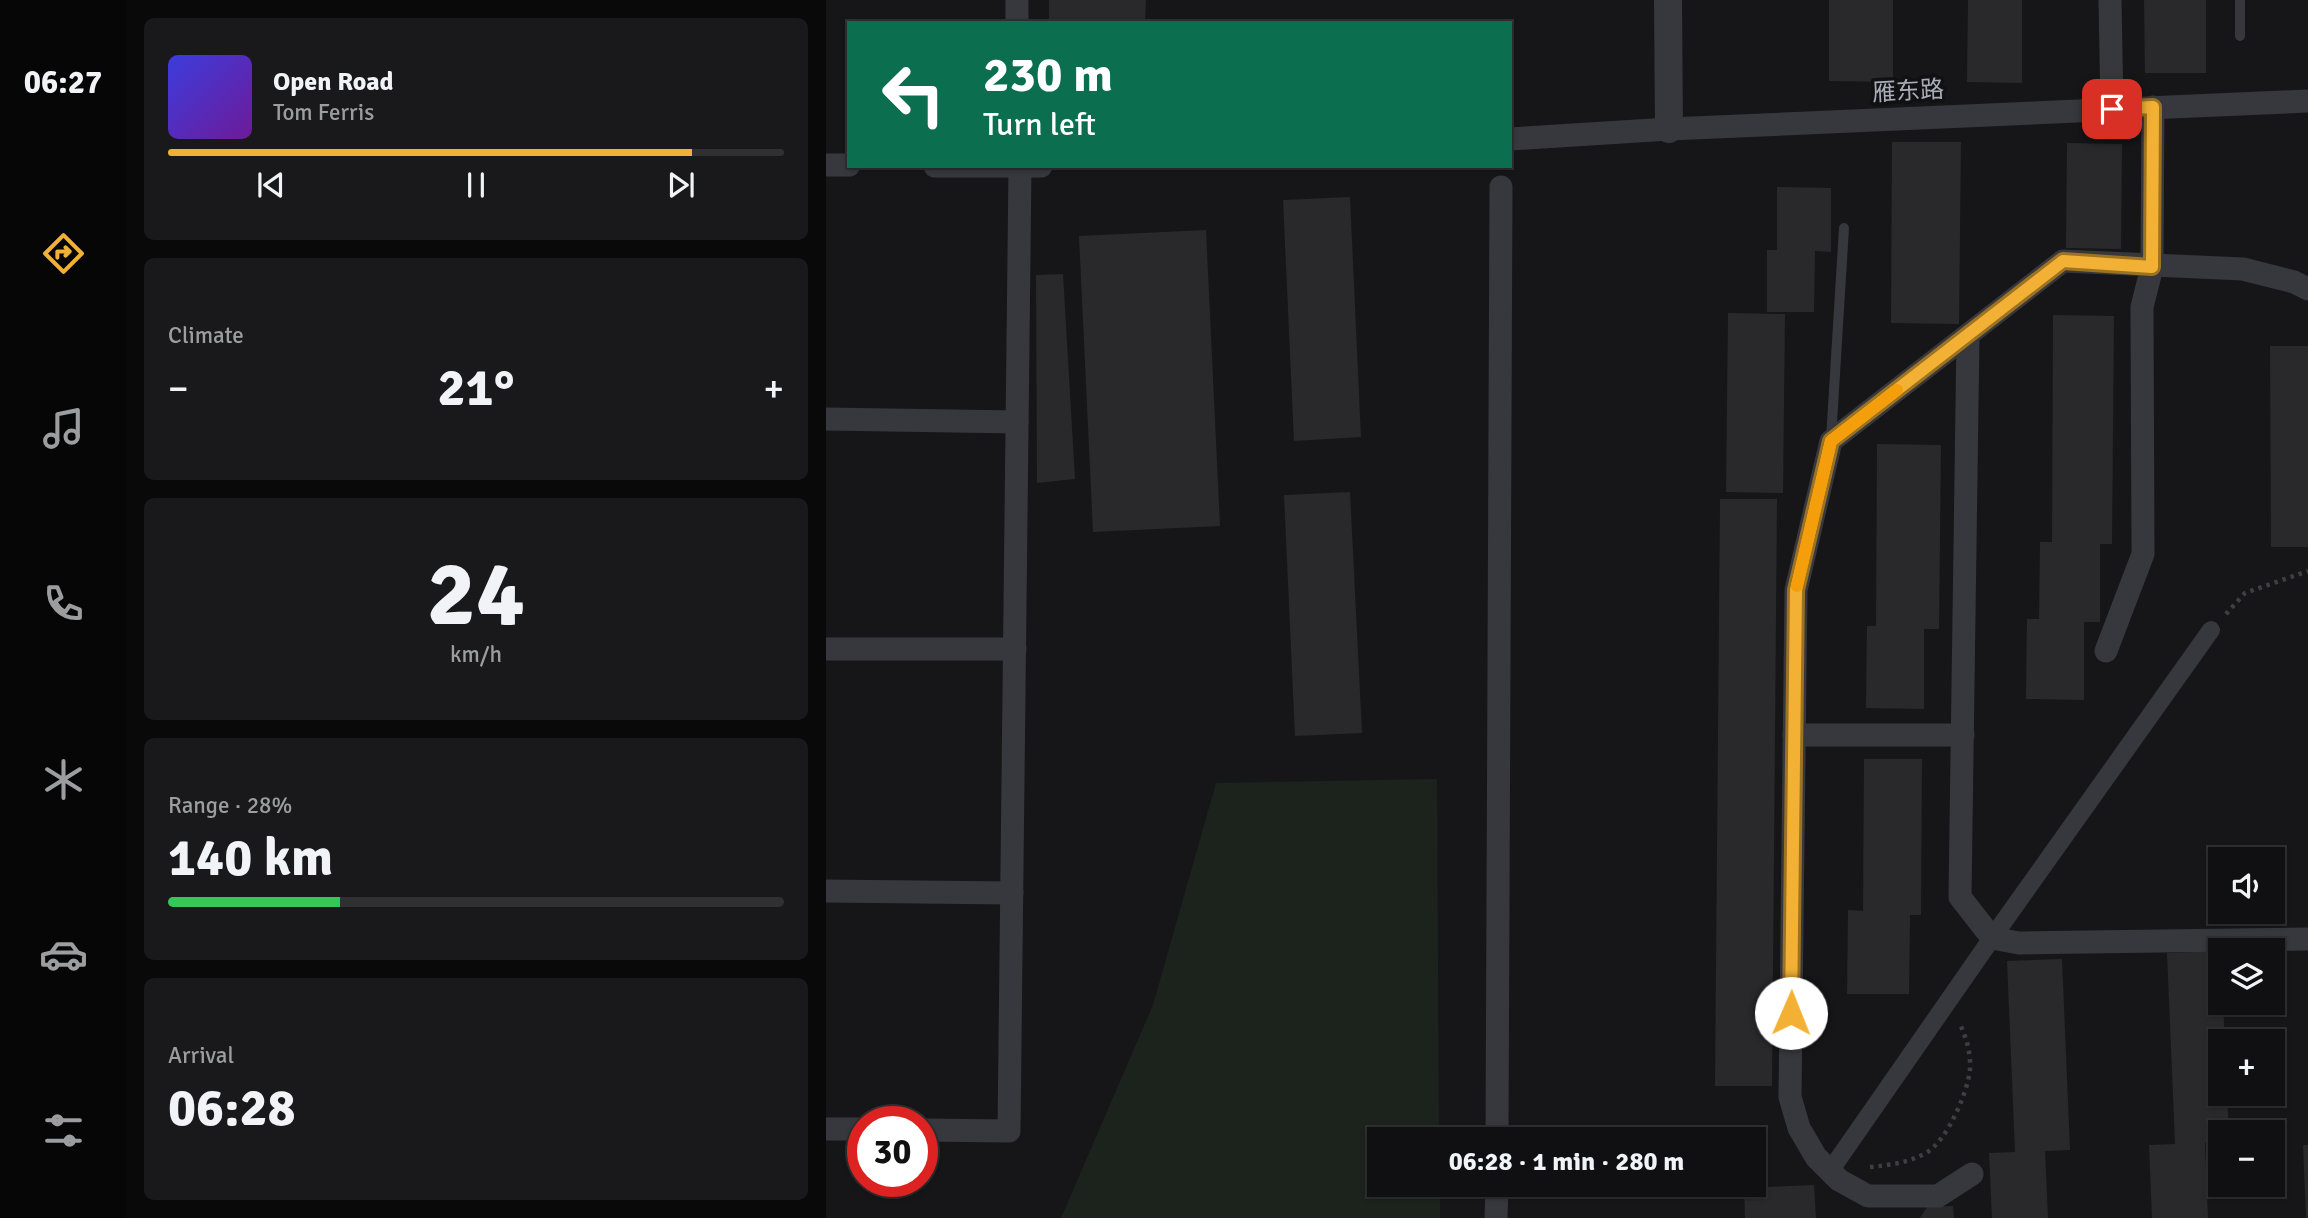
<!DOCTYPE html>
<html lang="en">
<head>
<meta charset="utf-8">
<style>
	body { margin:0; font-family:Signika,"Noto Sans SC",sans-serif; background:#19191b; color:#f1f3f6; height:100vh; display:flex; flex-direction:column; font-size:26px; white-space:nowrap }
	* { box-sizing:border-box; margin:0 }
	p { font-size:23px; color:#9c9d9f }
	.icon { flex:none; width:38px; height:38px; fill:none; stroke:currentColor; stroke-width:2; stroke-linecap:round; stroke-linejoin:round }
	.map { position:relative; flex:1; overflow:hidden }
	.side { display:flex; flex-direction:column; gap:18px; padding:18px; background:#09090a; width:700px }
	.side>* { flex:none }
	.top-card { position:absolute; left:21px; top:21px; width:665px; height:147px; border-radius:0px; box-shadow:0 2px 5px #0004,0 0 0 2px #303032; background:#0b6e4f; color:#fff; overflow:hidden }
	.controls { position:absolute; left:1382px; top:847px; display:grid; gap:14px }
	.controls a { display:grid; place-items:center; width:77px; height:77px; border-radius:0px; background:#101012; box-shadow:0 2px 5px #0004,0 0 0 2px #303032; font-size:35px }
	.speed { position:absolute; left:21px; top:1106px; display:flex; gap:14px; font-size:35px; font-weight:700; text-align:center }
	.speed>* { display:grid; place-content:center; width:91px; height:91px; border-radius:50%; background:#101012; box-shadow:0 2px 5px #0004,0 0 0 2px #303032; line-height:1 }
	.speed .limit { border:10px solid #d22; background:#fff; color:#111 }
	.pin { position:absolute; display:grid; place-items:center; width:60px; height:60px; color:#fff; margin:-30px; border-radius:14px; box-shadow:0 4px 10px #0006 }
	.me { position:absolute; width:77px; margin:-38px; rotate:1deg; stroke-linejoin:round; filter:drop-shadow(0 0 5px #0008) }
	.turn { display:flex; align-items:center; gap:24px; height:147px; padding:0 21px; font-size:32px }
	.turn .icon { width:91px; height:91px; stroke-width:2.5 }
	.turn b { display:block; font-size:49px; line-height:60px }
	.big { font-size:52px; font-weight:700; line-height:1.1 }
	.side .widget { flex:1; display:flex; flex-direction:column; justify-content:center; gap:10px; min-width:0; padding:0 24px; border-radius:10px; background:#19191b }
	.side .dial { align-items:center; gap:0 }
	.dial b { font-size:91px; line-height:1 }
	.song { display:flex; align-items:center; gap:21px }
	.cover { width:84px; height:84px; border-radius:10px; background:linear-gradient(135deg,hsl(240 70% 55%),hsl(280 70% 35%)) }
	.played { height:7px; border-radius:4px; background:linear-gradient(90deg,#f2b134 85%,#303032 85%) }
	.keys { display:flex; justify-content:space-around; direction:ltr }
	.heat { display:flex; justify-content:space-between; align-items:center; font-size:38px; direction:ltr }
	.charge { height:10px; border-radius:5px; background:linear-gradient(90deg,#34c759 28%,#303032 0) }
	.trip { position:absolute; left:541px; top:1127px; width:399px; height:70px; border-radius:0px; background:#101012; box-shadow:0 2px 5px #0004,0 0 0 2px #303032; font-weight:700; line-height:70px; text-align:center }
	main { display:flex; flex:1; min-height:0 }
	.dock { display:flex; flex-direction:column; width:126px; justify-content:space-around; align-items:center; background:#060607; color:#9c9d9f }
	.dock .icon { width:49px; height:49px }
	.dock .active { color:#f2b134 }
	.dock b { font-size:32px; color:#f1f3f6 }
	.map>svg:first-child { display:block }
	.green { fill:#1c231d }
	.building { fill:#29292c }
	.lines { fill:none; stroke-linecap:round; stroke-linejoin:round }
	.path { stroke:#3d3f44; stroke-width:4.5; stroke-dasharray:3.5 5; stroke-linecap:butt }
	.service { stroke:#37383d; stroke-width:10 }
	.pedestrian { stroke:#37383d; stroke-width:18 }
	.minor { stroke:#37383d; stroke-width:23 }
	.tertiary { stroke:#37383d; stroke-width:28 }
	.route-casing { stroke:#9d7322; stroke-width:18 }
	.route { stroke:#f2b134; stroke-width:12 }
	.slow { stroke:#f59e0b; stroke-width:12 }
	.labels { text-anchor:middle; dominant-baseline:central; stroke-width:7; stroke-linejoin:round; paint-order:stroke }
	.street-label { font-size:24px; fill:#a8adb8; stroke:#111113 }
</style>
</head>
<body>
<main>
<nav class="dock">
<b>06:27</b>
<svg class="icon active" aria-label="directions" viewBox="0 0 24 24"><path d="M12 3l9 9-9 9-9-9zM9 14v-3h6M13 9l2 2-2 2"/></svg>
<svg class="icon" aria-label="music" viewBox="0 0 24 24"><path d="M9 18V5l10-2v13"/><circle cx="6" cy="18" r="3"/><circle cx="16" cy="16" r="3"/></svg>
<svg class="icon" aria-label="phone" viewBox="0 0 24 24"><path d="M5 4h4l2 5-3 2q2 4 5 5l2-3 5 2v4C11 20 4 13 5 4z"/></svg>
<svg class="icon" aria-label="climate" viewBox="0 0 24 24"><path d="M12 3v18M4 7l16 10M4 17L20 7"/></svg>
<svg class="icon" aria-label="car" viewBox="0 0 24 24"><path d="M5 17H2v-5l4-1 3-4h7l3 4 3 1v5h-3M9 17h6M6 11h13"/><circle cx="7" cy="17" r="2"/><circle cx="17" cy="17" r="2"/></svg>
<svg class="icon" aria-label="filters" viewBox="0 0 24 24"><path d="M4 7h16M4 17h16"/><circle cx="9" cy="7" r="2"/><circle cx="15" cy="17" r="2"/></svg>
</nav>
<section class="side">
<div class="widget">
<div class="song"><i class="cover"></i><div><b>Open Road</b><p>Tom Ferris</p></div></div>
<div class="played"></div>
<div class="keys"><svg class="icon" aria-label="previous" viewBox="0 0 24 24"><path d="M18 5L8 12l10 7zM5 5v14"/></svg><svg class="icon" aria-label="pause" viewBox="0 0 24 24"><path d="M8 5v14M16 5v14"/></svg><svg class="icon" aria-label="next" viewBox="0 0 24 24"><path d="M6 5l10 7-10 7zM19 5v14"/></svg></div>
</div>
<div class="widget"><p>Climate</p>
<div class="heat"><a>−</a><b class="big">21°</b><a>+</a></div>
</div>
<div class="widget dial"><b>24</b><p>km/h</p></div>
<div class="widget"><p>Range · 28%</p><b class="big">140 km</b><div class="charge"></div></div>
<div class="widget"><p>Arrival</p><b class="big">06:28</b></div>
</section>
<div class="map">
<svg width="1482" height="1218" viewBox="0 0 1482 1218">
	<rect width="100%" height="100%" fill="#161618"/>
	<!-- green -->
	<polygon class="green" points="611,779 613,1139 553,1139 553,1185 614,1185 614,1218 235,1218 327,1005 390,783"/>
	<!-- building -->
	<g class="building">
		<polygon points="223,0 320,0 319,23 223,23"/>
		<polygon points="1003,0 1067,0 1067,82 1003,81"/>
		<polygon points="1142,0 1196,0 1196,83 1141,82"/>
		<polygon points="1318,0 1380,0 1380,73 1319,73"/>
		<polygon points="1066,142 1135,142 1133,324 1065,323"/>
		<polygon points="1241,143 1296,144 1295,249 1240,248"/>
		<polygon points="951,187 1005,188 1005,252 989,251 988,312 941,312 941,250 951,250"/>
		<polygon points="524,197 535,437 468,441 457,200"/>
		<polygon points="380,230 394,526 267,532 253,236"/>
		<polygon points="237,274 249,479 211,483 210,275"/>
		<polygon points="902,313 959,314 957,493 900,492"/>
		<polygon points="1227,315 1288,316 1286,544 1274,544 1274,622 1258,622 1258,700 1200,699 1201,619 1213,619 1214,542 1226,542"/>
		<polygon points="1444,346 1482,346 1482,547 1445,547"/>
		<polygon points="1051,444 1115,445 1113,629 1098,629 1098,709 1040,708 1041,626 1050,626"/>
		<polygon points="524,492 536,733 469,736 458,495"/>
		<polygon points="894,499 951,499 946,1086 889,1086"/>
		<polygon points="1038,759 1096,759 1095,915 1084,915 1083,994 1021,994 1022,910 1037,911"/>
		<polygon points="1395,951 1395,1003 1397,1003 1399,1041 1395,1041 1395,1094 1401,1094 1403,1132 1395,1132 1395,1143 1379,1143 1382,1218 1326,1218 1323,1145 1349,1144 1341,953"/>
		<polygon points="1236,959 1244,1150 1219,1151 1222,1218 1166,1218 1163,1153 1189,1152 1181,961"/>
		<polygon points="1477,1145 1482,1145 1482,1218 1480,1218"/>
		<polygon points="988,1185 990,1218 919,1218 918,1188"/>
		<polygon points="1127,1206 1128,1218 1094,1218 1101,1207"/>
	</g>
	<g class="lines">
		<!-- path -->
		<g class="path">
			<polyline points="1400,614 1419,593 1482,571"/>
			<path d="M1044,1167C1064,1165 1082,1163 1100,1153C1121,1141 1142,1092 1144,1069C1145,1052 1140,1037 1133,1022"/>
		</g>
		<!-- service -->
		<g class="service">
			<polyline points="1414,0 1414,36"/>
			<polyline points="1005,439 1018,228"/>
		</g>
		<!-- pedestrian -->
		<polyline class="pedestrian" points="1004,1171 1166,938 1385,630"/>
		<!-- minor -->
		<g class="minor">
			<polyline points="191,0 191,23"/>
			<polyline points="1284,0 1286,109"/>
			<polyline points="684,139 843,129 1482,101"/>
			<polyline points="0,165 23,165"/>
			<polyline points="109,166 215,166"/>
			<polyline points="1142,335 1134,897 1166,938 1193,943 1482,939"/>
			<polyline points="0,419 191,422"/>
			<polyline points="0,649 189,649"/>
			<polyline points="1280,651 1317,554 1316,307 1326,267 1327,107"/>
			<polyline points="968,735 1137,735"/>
			<polyline points="0,891 186,893"/>
			<polyline points="0,1129 37,1129"/>
			<polyline points="96,1130 183,1131 194,166"/>
			<polyline points="671,1139 675,187"/>
			<polyline points="1146,1174 1112,1196 1042,1196 1013,1180 990,1157 973,1128 964,1097 970,590 1005,441 1237,261 1417,269 1468,282 1482,289"/>
			<polyline points="670,1218 671,1185"/>
		</g>
		<!-- tertiary -->
		<polyline class="tertiary" points="842,0 843,129"/>
	</g>
	<g class="lines">
		<!-- route casing -->
		<g class="route-casing">
			<polyline id="route" points="965,1013 970,590 1005,441 1237,261 1326,267 1327,107 1286,109"/>
		</g>
		<!-- route -->
		<use href="#route" class="route"/>
		<!-- slow -->
		<polyline class="slow" points="971,586 1005,441 1071,390"/>
	</g>
	<g class="labels">
		<!-- street labels -->
		<g class="street-label">
			<text transform="translate(1082 91) rotate(-3)">雁东路</text>
		</g>
	</g>
</svg>
<div class="controls">
<a><svg class="icon" aria-label="sound" viewBox="0 0 24 24"><path d="M4 9h4l5-4v14l-5-4H4zM17 9q2 3 0 6"/></svg></a>
<a><svg class="icon" aria-label="layers" viewBox="0 0 24 24"><path d="M12 4l9 5-9 5-9-5zM3 14l9 5 9-5"/></svg></a>
<a>+</a>
<a>−</a>
</div>
<div class="speed"><div class="limit">30</div></div>
<div class="pin" style="left:1286px;top:109px;background:#d93025"><svg class="icon" aria-label="arrive" viewBox="0 0 24 24"><path d="M6 21V4h12l-3 4 3 4H6"/></svg></div>
<svg class="me" style="left:965px;top:1013px" viewBox="-20 -20 40 40"><circle r="19" fill="#fff"/><path d="M0-13L10 11 0 6-10 11z" fill="#f2b134"/></svg>
<div class="trip">06:28 · 1 min · 280 m</div>
<div class="top-card">
<div class="turn"><svg class="icon" aria-label="left" viewBox="0 0 24 24"><path d="M17 20v-9H6M10 6l-5 5 5 5"/></svg><div><b>230 m</b>Turn left</div></div>
</div>
</div>
</main>
</body>
</html>
